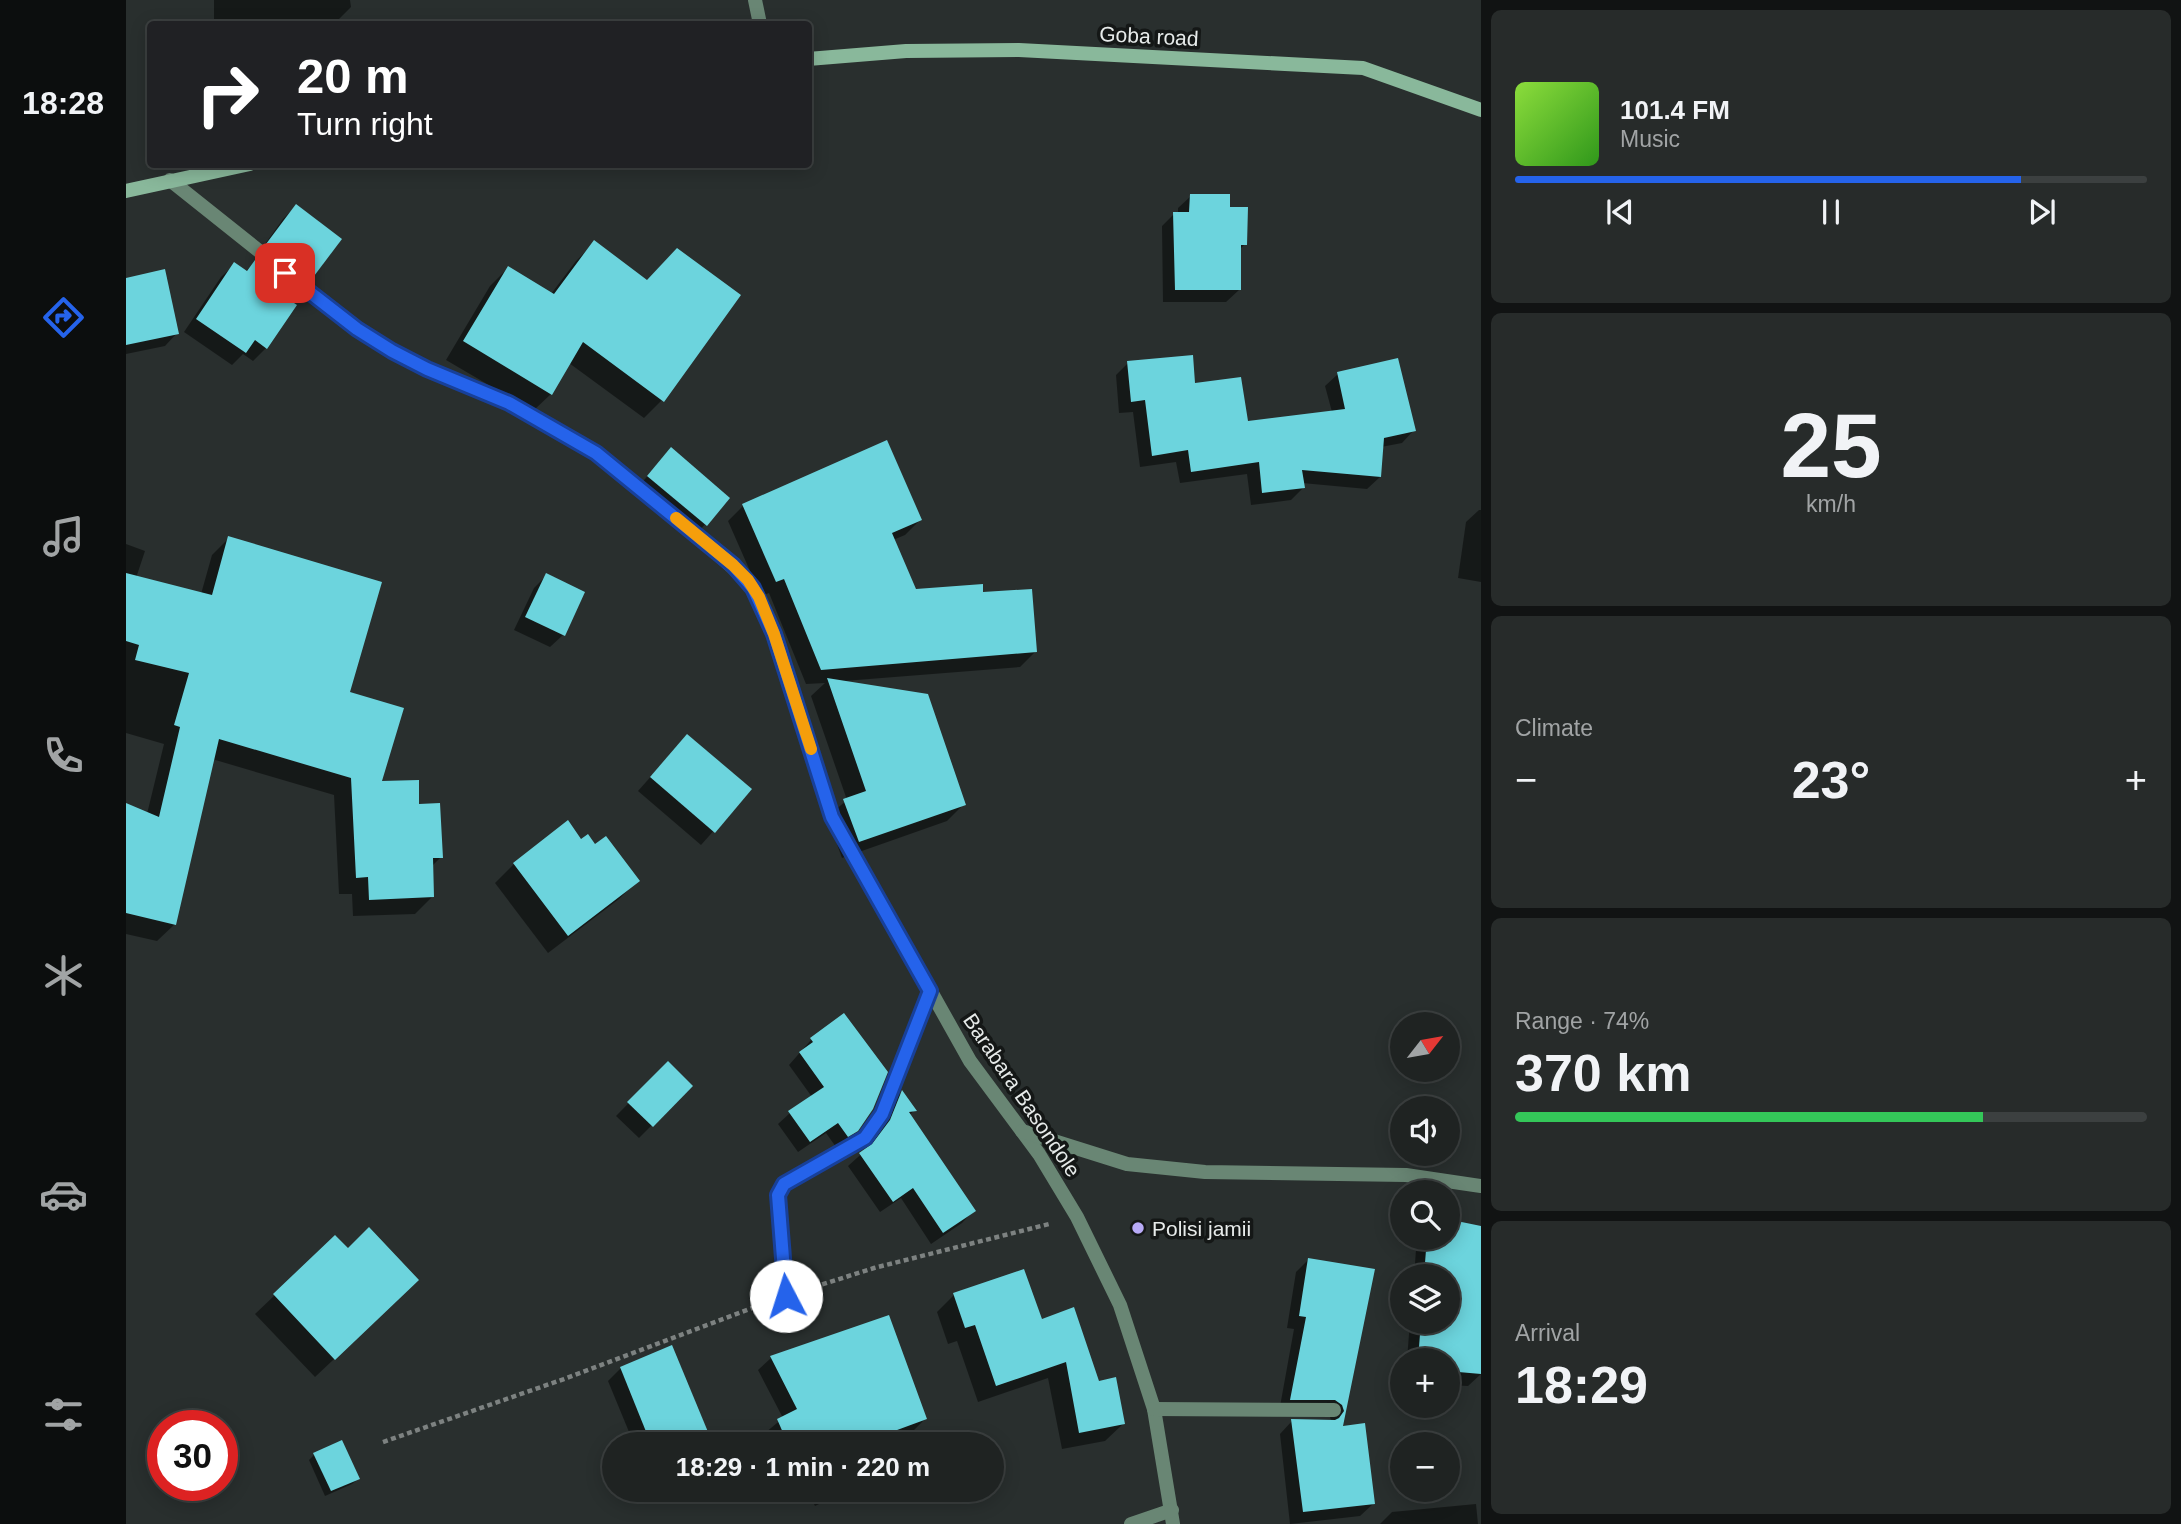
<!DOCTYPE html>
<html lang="en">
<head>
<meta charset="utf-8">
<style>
	body { margin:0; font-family:Arial,sans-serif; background:#272b2a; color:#f1f3f6; height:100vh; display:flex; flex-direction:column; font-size:26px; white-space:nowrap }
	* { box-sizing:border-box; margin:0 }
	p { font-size:23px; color:#a1a4a5 }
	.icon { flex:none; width:38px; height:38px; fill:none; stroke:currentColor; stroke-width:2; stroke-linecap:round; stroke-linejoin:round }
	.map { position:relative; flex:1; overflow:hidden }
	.side { display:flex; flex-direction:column; gap:10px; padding:10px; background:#111313; width:700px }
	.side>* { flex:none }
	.hud { position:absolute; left:21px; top:21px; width:665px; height:147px; border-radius:7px; box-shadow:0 4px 18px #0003,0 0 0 2px #3c4040; background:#202124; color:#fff; overflow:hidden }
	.needle { width:46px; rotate:59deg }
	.buttons { position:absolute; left:1264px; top:1012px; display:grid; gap:14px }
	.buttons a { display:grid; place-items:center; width:70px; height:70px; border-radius:50%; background:#1f2322; box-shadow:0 4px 18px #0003,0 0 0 2px #3c4040; font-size:35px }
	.speed { position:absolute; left:21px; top:1410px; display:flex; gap:14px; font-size:35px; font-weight:700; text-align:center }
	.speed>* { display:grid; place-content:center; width:91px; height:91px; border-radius:50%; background:#1f2322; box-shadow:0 4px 18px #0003,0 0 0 2px #3c4040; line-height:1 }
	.speed .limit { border:10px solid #d22; background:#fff; color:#111 }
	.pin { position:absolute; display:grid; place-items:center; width:60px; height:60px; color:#fff; margin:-30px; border-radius:14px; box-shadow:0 4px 10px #0006 }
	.me { position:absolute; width:77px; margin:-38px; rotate:355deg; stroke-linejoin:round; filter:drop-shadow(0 0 5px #0008) }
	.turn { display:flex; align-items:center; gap:24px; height:147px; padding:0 35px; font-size:32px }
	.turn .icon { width:91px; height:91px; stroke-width:2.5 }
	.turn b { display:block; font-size:49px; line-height:60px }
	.big { font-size:52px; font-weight:600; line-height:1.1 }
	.side .tile { flex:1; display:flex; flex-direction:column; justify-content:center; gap:10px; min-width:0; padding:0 24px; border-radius:10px; background:#272b2a }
	.side .dial { align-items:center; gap:0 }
	.dial b { font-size:91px; line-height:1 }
	.song { display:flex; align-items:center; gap:21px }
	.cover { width:84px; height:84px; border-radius:10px; background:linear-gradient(135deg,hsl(90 70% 55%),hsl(110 70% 35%)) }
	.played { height:7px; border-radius:4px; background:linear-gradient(90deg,#2563eb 80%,#3c4040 80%) }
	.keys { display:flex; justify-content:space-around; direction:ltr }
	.heat { display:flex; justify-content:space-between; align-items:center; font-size:38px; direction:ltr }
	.charge { height:10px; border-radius:5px; background:linear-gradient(90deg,#34c759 74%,#3c4040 0) }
	.trip { position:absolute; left:476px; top:1432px; width:402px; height:70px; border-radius:35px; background:#1f2322; box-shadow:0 4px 18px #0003,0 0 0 2px #3c4040; font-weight:600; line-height:70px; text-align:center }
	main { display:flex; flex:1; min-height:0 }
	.dock { display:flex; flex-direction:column; width:126px; justify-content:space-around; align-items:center; background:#0c0e0e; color:#a1a4a5 }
	.dock .icon { width:49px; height:49px }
	.dock .selected { color:#2563eb }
	.dock b { font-size:32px; color:#f1f3f6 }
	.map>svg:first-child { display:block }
	.shadow { fill:#0007 }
	.building { fill:#6cd4dd }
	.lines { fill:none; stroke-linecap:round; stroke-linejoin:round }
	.path { stroke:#7d8281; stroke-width:4.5; stroke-dasharray:5 3.5; stroke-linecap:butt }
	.minor { stroke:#698674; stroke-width:14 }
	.secondary { stroke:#89b89b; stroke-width:14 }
	.route-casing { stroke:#184099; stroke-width:18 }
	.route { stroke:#2563eb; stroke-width:12 }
	.slow { stroke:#f59e0b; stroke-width:12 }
	.poi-dot { fill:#b8abf7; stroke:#141716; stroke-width:2.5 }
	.labels { text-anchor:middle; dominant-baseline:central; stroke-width:7; stroke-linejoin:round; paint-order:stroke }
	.street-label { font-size:21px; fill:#e7ebea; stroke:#141716 }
	.poi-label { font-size:21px; fill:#e7ebea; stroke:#141716; text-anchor:start }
</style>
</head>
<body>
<main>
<nav class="dock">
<b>18:28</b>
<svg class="icon selected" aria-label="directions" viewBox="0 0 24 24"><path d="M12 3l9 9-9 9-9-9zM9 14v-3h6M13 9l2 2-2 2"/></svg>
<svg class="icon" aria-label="music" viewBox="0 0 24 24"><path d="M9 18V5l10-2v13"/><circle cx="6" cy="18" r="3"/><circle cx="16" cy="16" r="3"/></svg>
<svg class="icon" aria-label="phone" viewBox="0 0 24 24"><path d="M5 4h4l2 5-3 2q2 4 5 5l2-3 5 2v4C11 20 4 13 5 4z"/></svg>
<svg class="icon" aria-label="climate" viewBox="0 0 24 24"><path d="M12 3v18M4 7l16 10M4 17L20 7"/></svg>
<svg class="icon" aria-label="car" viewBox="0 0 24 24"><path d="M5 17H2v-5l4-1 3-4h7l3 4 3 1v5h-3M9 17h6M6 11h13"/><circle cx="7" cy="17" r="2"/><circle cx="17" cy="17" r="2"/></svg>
<svg class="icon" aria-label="filters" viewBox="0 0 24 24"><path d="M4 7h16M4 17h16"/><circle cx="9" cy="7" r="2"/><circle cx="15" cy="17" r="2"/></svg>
</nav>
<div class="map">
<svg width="1355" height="1524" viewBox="0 0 1355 1524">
	<rect width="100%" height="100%" fill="#292f2e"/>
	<!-- shadow -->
	<g class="shadow">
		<polygon points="88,0 224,0 225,7 213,19 187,20 187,24 88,24"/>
		<polygon points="1065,196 1102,209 1119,244 1113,250 1113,290 1100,302 1037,302 1036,226 1048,214 1052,214 1052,208"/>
		<polygon points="170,206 184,279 171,291 129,258 157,219"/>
		<polygon points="468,243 536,400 518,418 443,363 425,394 407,411 320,360 364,286 382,268 425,294 450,261"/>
		<polygon points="129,262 169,306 140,348 127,361 117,354 106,365 58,332 95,277 108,265 119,272"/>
		<polygon points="0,280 51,333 39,346 0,354"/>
		<polygon points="1002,363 1068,385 1120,423 1206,412 1199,386 1212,374 1288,430 1276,443 1255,447 1254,477 1241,489 1176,483 1177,488 1165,500 1125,505 1121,474 1054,483 1050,462 1014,467 1007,412 993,413 990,375"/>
		<polygon points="545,450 601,499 567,538 510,489"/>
		<polygon points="617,506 794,520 779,535 767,540 789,591 856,594 909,652 894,667 718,681 838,804 821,821 716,858 701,817 721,800 685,696 699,683 680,684 643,593 635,596 602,521"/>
		<polygon points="1353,510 1355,510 1355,582 1332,578 1340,522"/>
		<polygon points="103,538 222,693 254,783 292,806 315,857 305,867 307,896 289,914 227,916 226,894 213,894 208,795 86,759 49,924 31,941 0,934 0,805 21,814 38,744 0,733 0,544 19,551 10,578 75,594 86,555"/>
		<polygon points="421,575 437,635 424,647 388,630 408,588"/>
		<polygon points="561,736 624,790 575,845 512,791"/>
		<polygon points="455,841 469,847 511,881 493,899 422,953 369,883 388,864"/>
		<polygon points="718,1015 731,1130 710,1147 700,1133 672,1152 652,1124 664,1113 686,1097 663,1065 685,1040"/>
		<polygon points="542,1063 565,1086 513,1138 490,1116"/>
		<polygon points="775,1093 788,1110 784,1115 847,1211 836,1223 805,1244 775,1198 754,1212 722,1166 741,1149 753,1133 764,1104"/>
		<polygon points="1291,1237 1321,1237 1355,1374 1342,1386 1321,1385 1321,1360 1281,1360 1284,1321 1321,1321 1321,1276 1288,1276"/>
		<polygon points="209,1238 272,1299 189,1377 129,1314"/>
		<polygon points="1183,1259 1246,1270 1215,1428 1247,1504 1234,1516 1164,1524 1154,1434 1166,1421 1205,1421 1204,1417 1196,1412 1153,1412 1168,1329 1161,1328 1170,1272"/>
		<polygon points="828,1295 914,1321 972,1383 997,1424 979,1441 936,1449 922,1378 852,1402 831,1341 822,1344 811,1312"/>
		<polygon points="762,1317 799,1419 786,1432 764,1440 766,1444 644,1444 639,1433 657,1418 632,1370 645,1358"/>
		<polygon points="495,1368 578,1444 508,1444 482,1381"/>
		<polygon points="189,1454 232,1479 226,1484 199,1496 183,1460"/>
		<polygon points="680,1489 724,1489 689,1506"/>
		<polygon points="727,1489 754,1489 732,1500"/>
		<polygon points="1350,1504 1352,1524 1254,1524 1266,1512"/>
	</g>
	<!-- building -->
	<g class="building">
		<polygon points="1064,194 1104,194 1104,207 1122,207 1121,245 1115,245 1115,290 1049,290 1047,212 1063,212"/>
		<polygon points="170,204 216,239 185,280 140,244"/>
		<polygon points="468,240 521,280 551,248 615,295 538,402 457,342 426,395 337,341 382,266 428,294"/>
		<polygon points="129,260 173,295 168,303 171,305 141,349 129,340 120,353 70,319 108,262 121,271"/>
		<polygon points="39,269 53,334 0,345 0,278"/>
		<polygon points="1067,355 1069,383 1115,377 1122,421 1219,409 1211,372 1272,358 1290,431 1258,438 1255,477 1176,470 1179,488 1136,493 1133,462 1065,472 1062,450 1026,456 1019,400 1005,402 1001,361"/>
		<polygon points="761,440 796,520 766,533 790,589 857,584 857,592 906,589 911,652 695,670 658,579 650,582 616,504"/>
		<polygon points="545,447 604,498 581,526 521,476"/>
		<polygon points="102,536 256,582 224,692 278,708 256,781 293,780 293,804 314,803 317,858 307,858 308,897 243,900 242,877 230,878 225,778 93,739 50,925 0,913 0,803 33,817 54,727 48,725 63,673 9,660 13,645 0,641 0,573 86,595"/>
		<polygon points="420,573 459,592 439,636 399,617"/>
		<polygon points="701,678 802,694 840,805 733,842 717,799 740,791"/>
		<polygon points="561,734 626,789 589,833 524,777"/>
		<polygon points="442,820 455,839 462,834 469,844 480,836 514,881 442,936 387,863"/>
		<polygon points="718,1013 762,1072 747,1109 732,1131 722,1137 712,1123 684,1142 662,1111 698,1087 673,1052 687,1042 684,1038"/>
		<polygon points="542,1061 567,1086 527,1127 501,1102"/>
		<polygon points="776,1090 791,1111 783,1112 850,1211 817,1233 787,1188 767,1202 733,1153 746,1144 764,1120"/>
		<polygon points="1321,1219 1355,1226 1355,1374 1321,1371 1321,1360 1292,1360 1295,1321 1321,1321 1321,1276 1298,1276 1301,1237 1321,1237"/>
		<polygon points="243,1227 293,1280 209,1360 147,1294 209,1235 222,1248"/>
		<polygon points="1182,1258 1249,1269 1217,1426 1239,1423 1249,1504 1177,1512 1165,1419 1209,1420 1213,1418 1218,1411 1216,1405 1209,1400 1164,1400 1180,1317 1173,1316"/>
		<polygon points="898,1269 916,1319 948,1307 973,1381 990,1377 999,1424 953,1433 940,1362 870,1386 849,1325 839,1328 827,1293"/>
		<polygon points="763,1315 801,1419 763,1433 768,1444 662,1444 651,1419 671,1409 644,1356"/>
		<polygon points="546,1345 587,1444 525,1444 494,1367"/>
		<polygon points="216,1440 234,1479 205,1491 187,1453"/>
	</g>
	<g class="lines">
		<!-- path -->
		<g class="path">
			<polyline points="688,1287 748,1268 923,1224"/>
			<polyline points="257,1442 438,1379 637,1304"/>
		</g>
		<!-- minor -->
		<g class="minor">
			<polyline points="629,0 634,24"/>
			<polyline points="44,180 231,329 266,351 301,369 383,403 470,453 573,537 625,584 648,634 707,817 844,1061 913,1154 951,1217 994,1305 1028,1409 1047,1524"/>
			<polyline points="896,1131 1001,1164 1079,1172 1280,1175 1355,1186"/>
			<polyline points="661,1296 652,1195 658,1184 739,1138 756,1114 804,991"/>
			<polyline points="1028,1409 1208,1410"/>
			<polyline points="1005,1524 1046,1510"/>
		</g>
		<!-- secondary -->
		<g class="secondary">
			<polyline points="682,59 780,51 893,50 1237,68 1355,110"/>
			<polyline points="0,191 124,164"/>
		</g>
	</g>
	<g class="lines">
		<!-- route casing -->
		<g class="route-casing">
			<polyline id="route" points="159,273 231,329 266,351 301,369 383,403 470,453 607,565 627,588 648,634 706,817 804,991 756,1114 739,1138 658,1184 652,1195 660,1296"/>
		</g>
		<!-- route -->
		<use href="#route" class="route"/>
		<!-- slow -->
		<polyline class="slow" points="550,518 607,565 622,580 633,597 648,634 685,749"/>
	</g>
	<!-- markers -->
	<circle class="poi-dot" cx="1012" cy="1228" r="7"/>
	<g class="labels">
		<!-- street labels -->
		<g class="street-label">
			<text transform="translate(1023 36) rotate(3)">Goba road</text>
			<text transform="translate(896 1095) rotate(56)">Barabara Basondole</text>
		</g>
		<!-- poi labels -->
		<g class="poi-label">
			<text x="1026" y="1228">Polisi jamii</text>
		</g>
	</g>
</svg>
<div class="buttons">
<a><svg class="needle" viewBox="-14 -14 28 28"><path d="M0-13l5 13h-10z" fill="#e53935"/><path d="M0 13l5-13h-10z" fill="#a1a4a5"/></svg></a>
<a><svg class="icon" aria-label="sound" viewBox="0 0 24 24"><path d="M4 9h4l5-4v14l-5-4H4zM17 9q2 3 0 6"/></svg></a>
<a><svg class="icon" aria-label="search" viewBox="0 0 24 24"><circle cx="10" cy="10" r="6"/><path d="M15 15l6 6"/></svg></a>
<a><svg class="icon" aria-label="layers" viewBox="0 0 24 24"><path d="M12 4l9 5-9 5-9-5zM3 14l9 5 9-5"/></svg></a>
<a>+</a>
<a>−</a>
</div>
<div class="speed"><div class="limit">30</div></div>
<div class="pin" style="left:159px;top:273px;background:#d93025"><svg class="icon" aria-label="arrive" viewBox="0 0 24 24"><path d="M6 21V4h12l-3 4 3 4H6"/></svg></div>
<svg class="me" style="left:660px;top:1296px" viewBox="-20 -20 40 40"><circle r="19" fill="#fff"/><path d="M0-13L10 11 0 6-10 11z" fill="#2563eb"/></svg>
<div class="trip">18:29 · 1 min · 220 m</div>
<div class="hud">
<div class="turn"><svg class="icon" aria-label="right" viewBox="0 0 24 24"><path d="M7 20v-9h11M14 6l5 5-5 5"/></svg><div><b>20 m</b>Turn right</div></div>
</div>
</div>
<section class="side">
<div class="tile">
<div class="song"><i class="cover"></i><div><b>101.4 FM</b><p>Music</p></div></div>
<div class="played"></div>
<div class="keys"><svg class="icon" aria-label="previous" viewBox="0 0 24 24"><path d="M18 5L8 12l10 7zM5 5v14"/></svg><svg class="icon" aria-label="pause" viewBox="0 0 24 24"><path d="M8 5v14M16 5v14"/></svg><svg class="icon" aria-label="next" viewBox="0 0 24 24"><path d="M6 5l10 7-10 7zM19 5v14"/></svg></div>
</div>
<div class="tile dial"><b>25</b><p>km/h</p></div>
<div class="tile"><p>Climate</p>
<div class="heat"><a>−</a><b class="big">23°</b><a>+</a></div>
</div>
<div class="tile"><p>Range · 74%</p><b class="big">370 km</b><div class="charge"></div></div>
<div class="tile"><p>Arrival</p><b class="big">18:29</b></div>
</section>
</main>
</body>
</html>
